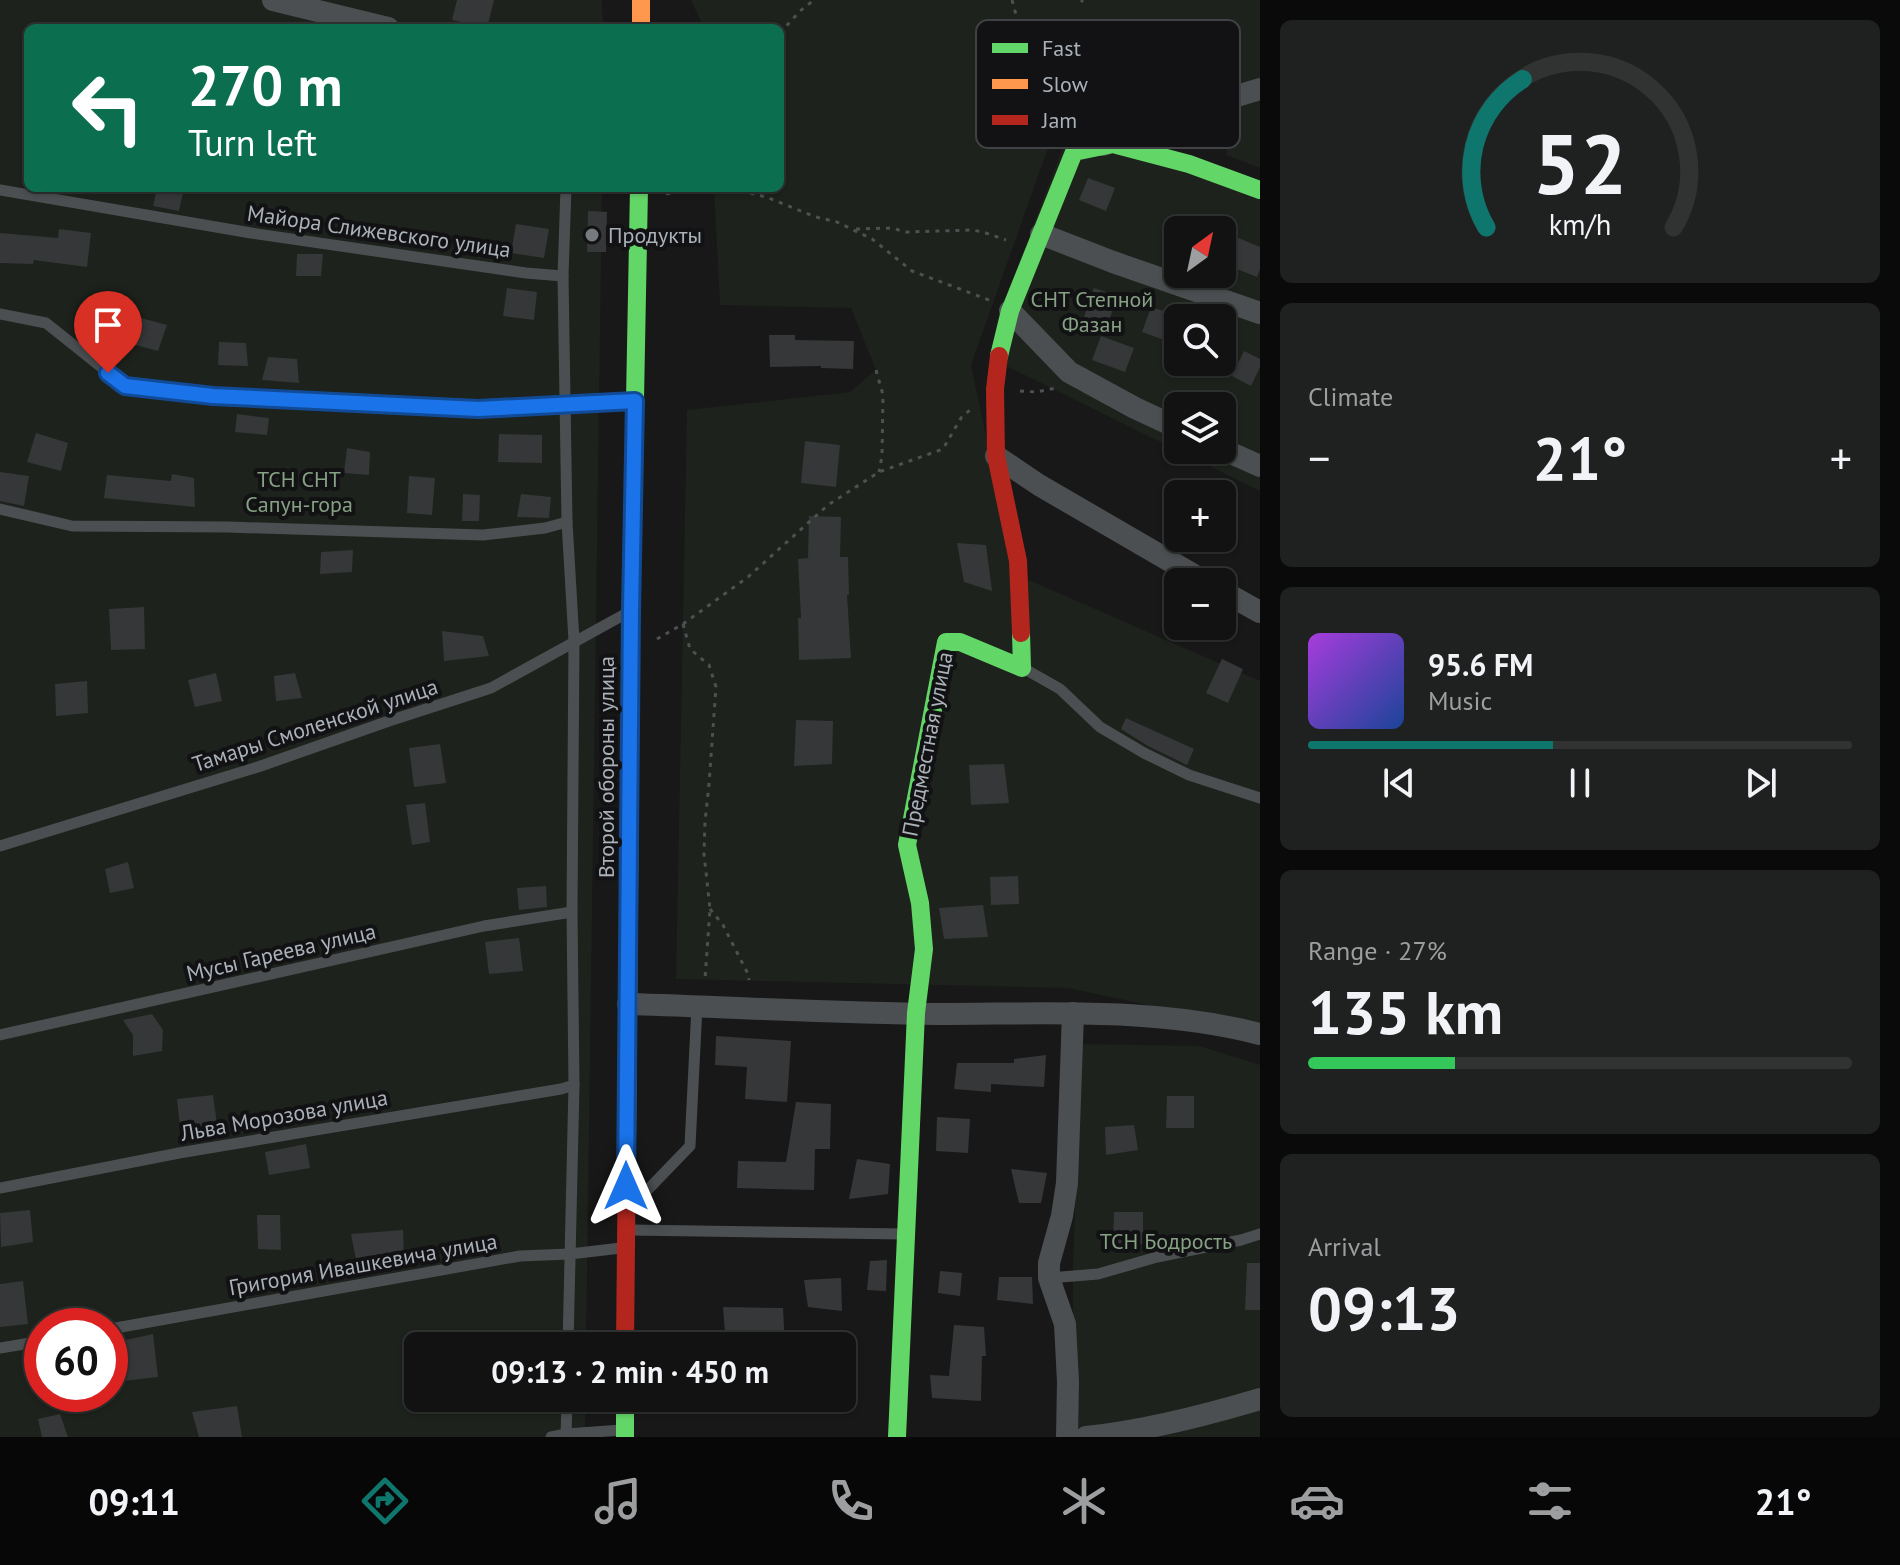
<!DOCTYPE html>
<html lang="en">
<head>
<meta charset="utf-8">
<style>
	body { margin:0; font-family:"PT Sans",sans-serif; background:#1f2020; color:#f1f3f6; height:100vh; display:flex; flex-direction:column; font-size:30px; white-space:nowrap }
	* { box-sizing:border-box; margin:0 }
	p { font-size:26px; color:#9c9e9f }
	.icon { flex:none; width:44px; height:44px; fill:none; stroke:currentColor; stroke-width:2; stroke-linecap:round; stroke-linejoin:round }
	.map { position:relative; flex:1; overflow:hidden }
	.details { display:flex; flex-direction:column; gap:20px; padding:20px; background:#0a0a0a; width:640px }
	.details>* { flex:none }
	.guide { position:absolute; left:24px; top:24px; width:760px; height:168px; border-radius:12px; box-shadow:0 2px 6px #0004,0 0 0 2px #313232; background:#0b6e4f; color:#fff; overflow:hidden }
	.needle { width:52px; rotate:33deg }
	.fabs { position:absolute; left:1164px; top:216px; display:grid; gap:16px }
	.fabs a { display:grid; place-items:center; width:72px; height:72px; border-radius:12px; background:#121212; box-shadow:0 2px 6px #0004,0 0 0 2px #313232; font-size:40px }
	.speed { position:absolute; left:24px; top:1308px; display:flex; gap:16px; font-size:40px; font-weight:700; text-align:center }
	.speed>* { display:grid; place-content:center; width:104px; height:104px; border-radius:50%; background:#121212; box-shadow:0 2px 6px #0004,0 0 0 2px #313232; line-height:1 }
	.speed .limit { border:12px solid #d22; background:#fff; color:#111 }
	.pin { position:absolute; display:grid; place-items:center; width:68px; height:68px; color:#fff; margin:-82px -34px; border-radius:50% 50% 50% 0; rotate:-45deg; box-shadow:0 0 8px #0007 }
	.pin .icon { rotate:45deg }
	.me { position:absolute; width:88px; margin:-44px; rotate:0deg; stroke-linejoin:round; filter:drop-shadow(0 0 6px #0008) }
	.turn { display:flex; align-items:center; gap:28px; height:168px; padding:0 32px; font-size:36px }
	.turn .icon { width:104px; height:104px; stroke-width:2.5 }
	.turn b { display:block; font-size:56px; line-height:68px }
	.big { font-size:60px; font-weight:600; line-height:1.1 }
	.details .tile { flex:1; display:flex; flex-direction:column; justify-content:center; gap:12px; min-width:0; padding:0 28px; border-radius:12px; background:#1f2020 }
	.details .dial { align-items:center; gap:0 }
	.dial svg { height:208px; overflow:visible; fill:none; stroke:#313232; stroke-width:7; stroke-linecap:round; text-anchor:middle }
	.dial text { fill:#f1f3f6; stroke:none }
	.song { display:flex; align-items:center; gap:24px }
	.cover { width:96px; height:96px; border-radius:12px; background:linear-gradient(135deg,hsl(280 70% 55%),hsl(220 70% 35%)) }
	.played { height:8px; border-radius:4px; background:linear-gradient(90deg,#0f766e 45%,#313232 45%) }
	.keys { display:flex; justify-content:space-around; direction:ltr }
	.heat { display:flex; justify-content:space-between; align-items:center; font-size:44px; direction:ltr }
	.charge { height:12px; border-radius:6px; background:linear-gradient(90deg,#34c759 27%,#313232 0) }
	.trip { position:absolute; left:404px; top:1332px; width:452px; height:80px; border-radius:12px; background:#121212; box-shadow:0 2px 6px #0004,0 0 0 2px #313232; font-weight:600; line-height:80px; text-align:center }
	.tab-bar { display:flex; height:128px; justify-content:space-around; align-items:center; background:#070707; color:#9c9e9f }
	.tab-bar .icon { width:56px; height:56px }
	.tab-bar .active { color:#0f766e }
	.tab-bar b { font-size:36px; color:#f1f3f6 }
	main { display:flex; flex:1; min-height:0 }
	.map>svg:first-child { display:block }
	.green { fill:#1d221c; fill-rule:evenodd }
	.building { fill:#363738 }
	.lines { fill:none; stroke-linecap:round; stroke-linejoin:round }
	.path { stroke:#4e5052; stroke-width:3; stroke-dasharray:4 6; stroke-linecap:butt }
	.lane { stroke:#4c4f51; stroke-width:11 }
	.street { stroke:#4c4f51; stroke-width:22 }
	.fast { stroke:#63d668; stroke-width:18 }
	.slow { stroke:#ff974d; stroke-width:18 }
	.jam { stroke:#b3261e; stroke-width:18 }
	.route-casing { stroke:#114b97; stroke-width:20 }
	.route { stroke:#1a73e8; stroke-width:14 }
	.poi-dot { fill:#777b80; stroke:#121214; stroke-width:3 }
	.labels { text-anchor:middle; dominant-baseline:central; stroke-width:8; stroke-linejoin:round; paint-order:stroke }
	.street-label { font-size:22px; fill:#aab1b8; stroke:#121214 }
	.poi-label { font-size:22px; fill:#aab1b8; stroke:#121214; text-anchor:start }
	.park-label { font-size:22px; fill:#86a183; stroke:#121214 }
	.key { fill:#121214; stroke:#404245; stroke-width:2 }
	.key-label { font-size:22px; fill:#aab1b8 }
</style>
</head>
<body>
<main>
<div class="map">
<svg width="1260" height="1437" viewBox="0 0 1260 1437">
	<rect width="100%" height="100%" fill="#181818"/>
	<!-- green -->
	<g class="green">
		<path d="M0,0H602L603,28H28V188H602L586,1346H418V1398H585V1437H0ZM42,1326H110V1394H42Z"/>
		<polygon points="691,0 1260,0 1260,168 1226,155 1237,95 1055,128 971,365 1015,574 1260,681 1260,1029 1068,988 676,979 687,410 850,392 876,370 851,308 720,305 714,188 780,188 780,28 704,28"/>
		<path d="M1070,129L1209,162L1260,180V491L990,358L997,321ZM1178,230H1222V274H1178ZM1178,318H1222V362H1178ZM1178,406H1222V450H1178Z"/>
		<polygon points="1081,1044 1200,1046 1260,1065 1260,1437 1073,1437 1073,1264"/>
	</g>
	<!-- building -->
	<g class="building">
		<polygon points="457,0 494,0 487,28 452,20"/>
		<polygon points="1088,178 1115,188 1106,211 1079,200"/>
		<polygon points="157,188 184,188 179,211 153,206"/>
		<polygon points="588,211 607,212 606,252 587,252"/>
		<polygon points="516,224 549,229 544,258 511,253"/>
		<polygon points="59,229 91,233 87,267 34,260 33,264 0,263 0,233 58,238"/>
		<polygon points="1222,231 1260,247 1260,269 1257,277 1222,263"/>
		<polygon points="297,254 323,254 321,276 296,276"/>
		<polygon points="507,288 537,292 534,320 503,316"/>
		<polygon points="1094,288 1117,296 1108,324 1084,317"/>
		<polygon points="1151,307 1176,315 1167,341 1142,332"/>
		<polygon points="141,318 167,325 158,351 132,344"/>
		<polygon points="769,335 795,335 795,340 854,341 853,369 821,368 821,366 770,367"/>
		<polygon points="1101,336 1134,348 1125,372 1092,360"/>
		<polygon points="219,342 246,343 248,366 218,365"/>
		<polygon points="1244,351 1260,359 1260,367 1251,386 1232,376"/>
		<polygon points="268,357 297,359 299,383 262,380"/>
		<polygon points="237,414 269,418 267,435 235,432"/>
		<polygon points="36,433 68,443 61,471 27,462"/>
		<polygon points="499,434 542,435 542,463 498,462"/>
		<polygon points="805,441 840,445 836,487 801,483"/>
		<polygon points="347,448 370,452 369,475 344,473"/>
		<polygon points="0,472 29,476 24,506 0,501"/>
		<polygon points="172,474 194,478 195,507 104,498 107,475 171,481"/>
		<polygon points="409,476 435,478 432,515 407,513"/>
		<polygon points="463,494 480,495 479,521 462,521"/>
		<polygon points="521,494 551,497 549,518 517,517"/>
		<polygon points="809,516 841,517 840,557 848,557 849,595 847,595 851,658 799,660 798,618 801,618 798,559 808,558"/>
		<polygon points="957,543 986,545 992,591 964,582"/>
		<polygon points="353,550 352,572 320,574 321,552"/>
		<polygon points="144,607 145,649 111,650 109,609"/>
		<polygon points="442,631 483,636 489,656 444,661"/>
		<polygon points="1222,659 1243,669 1228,703 1206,693"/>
		<polygon points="216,673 222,701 195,707 188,680"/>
		<polygon points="295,673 302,698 276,701 274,676"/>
		<polygon points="87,681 88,713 56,716 55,684"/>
		<polygon points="1126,718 1194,749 1187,765 1148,746 1121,729"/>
		<polygon points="796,720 833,721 832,764 794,766"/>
		<polygon points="440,744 446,783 414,787 409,748"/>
		<polygon points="1004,764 1009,803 971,805 969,765"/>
		<polygon points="425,803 430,842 412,845 406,805"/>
		<polygon points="128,862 134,888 110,893 105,869"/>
		<polygon points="1018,876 1019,904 991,905 990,877"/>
		<polygon points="546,886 547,907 519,910 517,888"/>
		<polygon points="983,905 988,937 944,939 939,908"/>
		<polygon points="519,938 523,971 489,974 485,942"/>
		<polygon points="152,1014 163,1030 162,1051 133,1056 133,1035 123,1020"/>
		<polygon points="716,1036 791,1041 787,1102 745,1099 747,1067 715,1065"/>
		<polygon points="1046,1055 1044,1087 991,1084 991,1092 954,1089 957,1063 1014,1063 1014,1059"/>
		<polygon points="213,1095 218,1131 181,1136 177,1099"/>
		<polygon points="1167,1096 1194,1096 1194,1128 1166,1128"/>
		<polygon points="796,1102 831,1104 830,1149 815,1149 814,1190 737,1188 738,1161 786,1162"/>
		<polygon points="937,1117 970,1119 968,1153 936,1151"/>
		<polygon points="1134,1125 1138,1150 1106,1155 1105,1127"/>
		<polygon points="306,1144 310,1168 269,1175 265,1152"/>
		<polygon points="857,1159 890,1164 888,1194 849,1199"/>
		<polygon points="1011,1169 1047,1173 1041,1203 1019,1203"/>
		<polygon points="30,1210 33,1242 1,1247 0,1213"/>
		<polygon points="1114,1212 1143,1212 1143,1244 1113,1244"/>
		<polygon points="257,1215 280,1215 281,1250 258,1249"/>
		<polygon points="403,1230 404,1257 357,1265 351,1234"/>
		<polygon points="887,1260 886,1291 867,1290 870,1261"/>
		<polygon points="1247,1263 1260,1263 1260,1310 1245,1310"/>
		<polygon points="940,1271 962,1273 960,1296 938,1293"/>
		<polygon points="999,1277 1032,1277 1033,1304 997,1300"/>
		<polygon points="841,1278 842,1311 808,1307 804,1280"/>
		<polygon points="23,1281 28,1324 0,1327 0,1284"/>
		<polygon points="723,1307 783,1308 785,1346 726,1346"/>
		<polygon points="954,1325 984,1327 986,1356 982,1356 981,1401 932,1398 930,1375 949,1376"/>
		<polygon points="153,1334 158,1377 123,1381 117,1342"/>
		<polygon points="237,1406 242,1437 199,1437 192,1412"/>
		<polygon points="60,1414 68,1437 42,1437 38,1419"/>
	</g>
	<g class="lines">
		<!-- path -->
		<g class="path">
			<polyline points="1012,0 1021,33 1054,92 1055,128"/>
			<polyline points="1081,2 1083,0"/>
			<polyline points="780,33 800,11 814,0"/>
			<polyline points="731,188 766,197 816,217 837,222 872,239 912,271 989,300"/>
			<polyline points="666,194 697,188"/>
			<polyline points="856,229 892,228 906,232 972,230 983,232 1006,240"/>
			<polyline points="876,370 883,395 882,456 879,472"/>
			<polyline points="1020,391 1036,392 1056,388"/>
			<polyline points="683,624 690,649 709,665 716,687 709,784 705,822 704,854 710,909 705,979"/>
			<polyline points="657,639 683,624 748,577 828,505 879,472 943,449 961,418 972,408"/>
			<polyline points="710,909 723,925 748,974 749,980"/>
		</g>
		<!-- lane -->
		<g class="lane">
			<polyline points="566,188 563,276 567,522 574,641 572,912 574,1085 568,1346"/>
			<polyline points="0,190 251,233 526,273 563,276"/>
			<polyline points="0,314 46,323 125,386 213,396 478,409 630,401"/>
			<polyline points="0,509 72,526 228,527 483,535 545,528 567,522"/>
			<polyline points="1023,668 1060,689 1100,727 1144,753 1189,775 1260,798"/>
			<polyline points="0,846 258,767 389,721 491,688 627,613"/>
			<polyline points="0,1035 484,926 572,912"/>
			<polyline points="0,1188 179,1153 561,1089 574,1085"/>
			<polyline points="635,1203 690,1146 697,1006"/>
			<polyline points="630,1230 905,1234"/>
			<polyline points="1049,1278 1098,1274 1157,1257 1241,1240 1260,1234"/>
			<polyline points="110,1329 520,1256 570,1254 621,1248"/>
			<polyline points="0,1348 42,1341"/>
			<polyline points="551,1437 566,1434 622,1430"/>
			<polyline points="566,1437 567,1398"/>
		</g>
		<!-- street -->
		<g class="street">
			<polyline points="273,0 388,28"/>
			<polyline points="1103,145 1190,110 1260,89"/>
			<polyline points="1041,234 1113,262 1260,313"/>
			<polyline points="1010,311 1069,372 1135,408 1178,428"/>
			<polyline points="1222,449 1260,466"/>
			<polyline points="996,456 1039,485 1206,582"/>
			<polyline points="1222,591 1260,612"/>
			<path d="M628,1004C731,1007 835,1013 938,1014C1046,1014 1155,1007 1260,1034"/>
			<polyline points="1067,1437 1068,1382 1065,1324 1049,1278 1049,1263 1062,1216 1067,1183 1073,1013"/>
			<path d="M1086,1437C1145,1431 1203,1416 1260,1399"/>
		</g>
		<!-- fast -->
		<g class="fast">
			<polyline points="999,356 1010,311 1074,152 1113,144 1189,164 1260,190"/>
			<polyline points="629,894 631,611 639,188"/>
			<polyline points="625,1398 625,1437"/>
			<polyline points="897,1437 916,1013 924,949 920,903 907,845 946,642 960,642 1022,668 1021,633"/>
		</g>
		<!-- slow -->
		<g class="slow">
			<polyline points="641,0 641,28"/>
			<polyline points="627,1143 629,894"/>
		</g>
		<!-- jam -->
		<g class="jam">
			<polyline points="999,356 995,389 996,456 1018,561 1021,633"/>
			<polyline points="625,1346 627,1143"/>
		</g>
	</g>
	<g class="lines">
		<!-- route casing -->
		<g class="route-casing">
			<polyline id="route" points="108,373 125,386 213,396 478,409 635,401 631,611 626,1186"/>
		</g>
		<!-- route -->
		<use href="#route" class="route"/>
	</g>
	<!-- markers -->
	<circle class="poi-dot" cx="592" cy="235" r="8"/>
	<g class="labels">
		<!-- street labels -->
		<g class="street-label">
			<text transform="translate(379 231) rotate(8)">Майора Слижевского улица</text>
			<text transform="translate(315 725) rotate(-18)">Тамары Смоленской улица</text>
			<text transform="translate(927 744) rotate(-79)">Предместная улица</text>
			<text transform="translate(606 767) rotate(-90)">Второй обороны улица</text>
			<text transform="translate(281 952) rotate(-13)">Мусы Гареева улица</text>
			<text transform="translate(284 1115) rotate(-10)">Льва Морозова улица</text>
			<text transform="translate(363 1264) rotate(-10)">Григория Ивашкевича улица</text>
		</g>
		<!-- poi labels -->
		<g class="poi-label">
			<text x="608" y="235">Продукты</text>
		</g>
		<!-- park labels -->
		<g class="park-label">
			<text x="1092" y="299">СНТ Степной<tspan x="1092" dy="25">Фазан</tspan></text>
			<text x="299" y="479">ТСН СНТ<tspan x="299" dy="25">Сапун-гора</tspan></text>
			<text x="1166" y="1241">ТСН Бодрость</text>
		</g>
	</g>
	<!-- legend -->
	<rect x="976" y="20" width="264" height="128" rx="12" class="key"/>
	<rect x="992" y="43" width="36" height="10" fill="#63d668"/>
	<rect x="992" y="79" width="36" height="10" fill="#ff974d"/>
	<rect x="992" y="115" width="36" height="10" fill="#b3261e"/>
	<g class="key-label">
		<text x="1042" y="56">Fast</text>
		<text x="1042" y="92">Slow</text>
		<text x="1042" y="128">Jam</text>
	</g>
</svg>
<div class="fabs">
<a><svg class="needle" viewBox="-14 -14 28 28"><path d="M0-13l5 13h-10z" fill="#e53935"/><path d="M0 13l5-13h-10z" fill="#9c9e9f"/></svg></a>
<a><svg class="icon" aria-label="search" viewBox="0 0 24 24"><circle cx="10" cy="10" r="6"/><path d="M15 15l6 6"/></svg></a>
<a><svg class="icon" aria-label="layers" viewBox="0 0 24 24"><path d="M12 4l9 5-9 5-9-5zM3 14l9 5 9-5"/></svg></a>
<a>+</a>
<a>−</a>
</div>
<div class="speed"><div class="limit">60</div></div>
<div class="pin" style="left:108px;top:373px;background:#d93025"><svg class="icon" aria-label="arrive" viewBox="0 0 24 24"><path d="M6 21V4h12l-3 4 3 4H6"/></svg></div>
<svg class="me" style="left:626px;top:1186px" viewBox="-20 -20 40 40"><path d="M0-17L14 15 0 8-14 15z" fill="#1a73e8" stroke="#fff" stroke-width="4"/></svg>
<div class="trip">09:13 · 2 min · 450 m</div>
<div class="guide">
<div class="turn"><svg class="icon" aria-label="left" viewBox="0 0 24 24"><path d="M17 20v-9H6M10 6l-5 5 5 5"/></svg><div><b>270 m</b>Turn left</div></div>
</div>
</div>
<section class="details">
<div class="tile dial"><svg viewBox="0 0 100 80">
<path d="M14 69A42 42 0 1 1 86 69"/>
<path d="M14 69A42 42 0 0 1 28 12" stroke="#0f766e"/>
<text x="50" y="56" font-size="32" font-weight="700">52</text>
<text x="50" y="72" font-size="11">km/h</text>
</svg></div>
<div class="tile"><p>Climate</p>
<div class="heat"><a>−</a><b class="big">21°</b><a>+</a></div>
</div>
<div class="tile">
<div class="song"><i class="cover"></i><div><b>95.6 FM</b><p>Music</p></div></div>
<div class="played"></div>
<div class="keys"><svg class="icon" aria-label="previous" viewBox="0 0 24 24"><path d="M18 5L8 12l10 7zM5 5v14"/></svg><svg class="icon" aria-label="pause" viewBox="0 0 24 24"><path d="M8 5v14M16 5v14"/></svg><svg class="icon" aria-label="next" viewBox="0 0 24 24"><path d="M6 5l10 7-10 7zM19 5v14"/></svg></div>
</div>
<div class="tile"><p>Range · 27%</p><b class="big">135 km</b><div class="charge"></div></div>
<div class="tile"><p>Arrival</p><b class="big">09:13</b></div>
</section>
</main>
<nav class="tab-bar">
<b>09:11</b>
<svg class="icon active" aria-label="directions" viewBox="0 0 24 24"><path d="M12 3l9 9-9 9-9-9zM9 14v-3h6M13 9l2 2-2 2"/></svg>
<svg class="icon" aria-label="music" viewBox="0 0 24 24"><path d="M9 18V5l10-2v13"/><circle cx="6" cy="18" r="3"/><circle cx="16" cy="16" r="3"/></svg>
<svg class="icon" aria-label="phone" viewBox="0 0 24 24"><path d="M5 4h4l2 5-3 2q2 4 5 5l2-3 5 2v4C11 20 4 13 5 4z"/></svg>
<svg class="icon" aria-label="climate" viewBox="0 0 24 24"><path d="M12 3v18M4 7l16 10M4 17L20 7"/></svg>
<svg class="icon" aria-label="car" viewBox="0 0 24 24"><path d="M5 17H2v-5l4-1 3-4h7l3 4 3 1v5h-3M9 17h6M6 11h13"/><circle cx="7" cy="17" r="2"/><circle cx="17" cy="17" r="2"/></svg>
<svg class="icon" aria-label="filters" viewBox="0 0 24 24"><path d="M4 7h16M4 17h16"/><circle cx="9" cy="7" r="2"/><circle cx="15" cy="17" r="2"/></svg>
<b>21°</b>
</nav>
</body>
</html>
